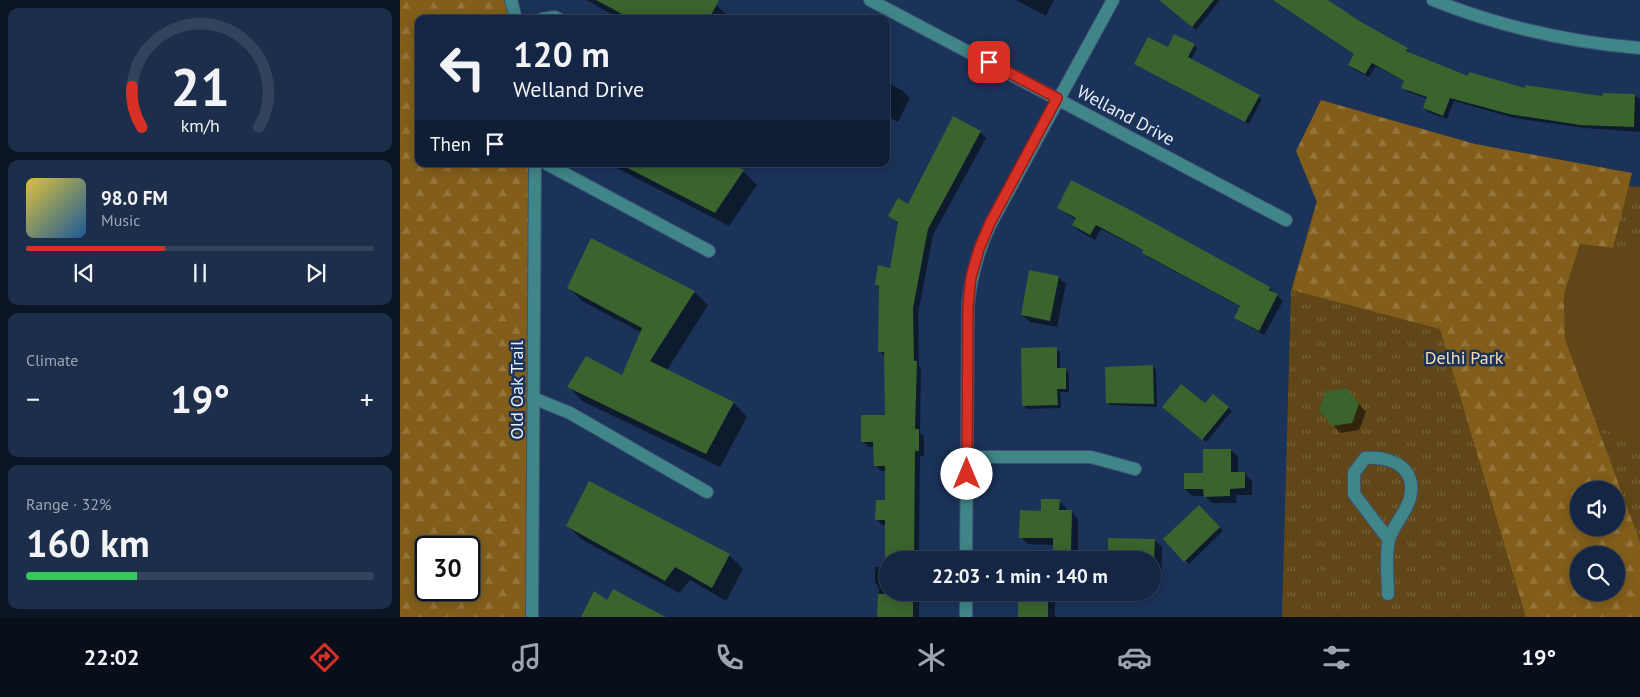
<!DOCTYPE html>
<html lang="en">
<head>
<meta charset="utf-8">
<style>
	body { margin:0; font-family:"PT Sans",sans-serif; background:#1d2e4a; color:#f1f3f6; height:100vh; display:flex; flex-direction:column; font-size:19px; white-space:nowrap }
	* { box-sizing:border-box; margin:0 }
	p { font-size:16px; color:#9da5b2 }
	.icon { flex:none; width:28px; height:28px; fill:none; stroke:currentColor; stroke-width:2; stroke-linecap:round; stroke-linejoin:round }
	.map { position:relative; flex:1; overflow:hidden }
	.details { display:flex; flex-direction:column; gap:8px; padding:8px; background:#0b1525; width:400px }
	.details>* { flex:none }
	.hud { position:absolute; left:15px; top:15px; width:475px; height:152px; border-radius:10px; box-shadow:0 2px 12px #0003,0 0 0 1px #33435c; background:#142643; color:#f1f3f6; overflow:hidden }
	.tools { position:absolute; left:1170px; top:481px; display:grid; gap:10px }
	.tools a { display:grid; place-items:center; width:55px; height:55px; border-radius:50%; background:#142643; box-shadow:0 2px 12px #0003,0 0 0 1px #33435c; font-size:25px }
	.speed { position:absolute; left:15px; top:536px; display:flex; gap:10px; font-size:25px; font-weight:700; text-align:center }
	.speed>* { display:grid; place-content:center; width:65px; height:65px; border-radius:50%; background:#142643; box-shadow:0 2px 12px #0003,0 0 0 1px #33435c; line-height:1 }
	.speed .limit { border:2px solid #111; border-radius:8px; background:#fff; color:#111 }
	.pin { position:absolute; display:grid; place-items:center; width:42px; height:42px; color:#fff; margin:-21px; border-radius:10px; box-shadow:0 2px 8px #0006 }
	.me { position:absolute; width:55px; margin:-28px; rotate:0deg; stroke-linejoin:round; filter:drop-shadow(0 0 4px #0008) }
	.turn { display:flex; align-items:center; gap:18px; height:105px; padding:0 15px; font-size:22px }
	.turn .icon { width:65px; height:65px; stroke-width:2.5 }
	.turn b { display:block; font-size:35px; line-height:42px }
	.then { display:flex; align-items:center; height:48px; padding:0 15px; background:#0003; gap:10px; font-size:19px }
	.big { font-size:38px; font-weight:700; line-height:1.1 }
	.details .tile { flex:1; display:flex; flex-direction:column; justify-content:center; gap:8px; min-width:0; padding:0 18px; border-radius:10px; background:#1d2e4a }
	.details .dial { align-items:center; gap:0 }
	.dial svg { height:130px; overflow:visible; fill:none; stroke:#33435c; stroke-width:7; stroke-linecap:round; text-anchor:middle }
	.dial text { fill:#f1f3f6; stroke:none }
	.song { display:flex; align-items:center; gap:15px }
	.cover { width:60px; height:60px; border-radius:8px; background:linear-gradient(135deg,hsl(50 70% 55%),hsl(210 70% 35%)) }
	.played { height:5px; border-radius:2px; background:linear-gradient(90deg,#d93025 40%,#33435c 40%) }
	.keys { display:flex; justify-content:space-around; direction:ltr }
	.heat { display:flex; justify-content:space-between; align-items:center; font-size:28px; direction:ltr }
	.charge { height:8px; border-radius:4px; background:linear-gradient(90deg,#34c759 32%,#33435c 0) }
	.trip { position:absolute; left:479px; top:551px; width:282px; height:50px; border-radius:25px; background:#142643; box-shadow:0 2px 12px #0003,0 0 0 1px #33435c; font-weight:700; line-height:50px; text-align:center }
	.menu { display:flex; height:80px; justify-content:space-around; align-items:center; background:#080f1b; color:#9da5b2 }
	.menu .icon { width:35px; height:35px }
	.menu .selected { color:#d93025 }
	.menu b { font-size:22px; color:#f1f3f6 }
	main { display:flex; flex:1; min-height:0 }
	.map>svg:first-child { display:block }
	.grass { fill:url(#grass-tufts); fill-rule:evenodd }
	.forest { fill:url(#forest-firs); fill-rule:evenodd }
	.pitch { fill:#614717 }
	.shadow { fill:#0007 }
	.building { fill:#3a632e }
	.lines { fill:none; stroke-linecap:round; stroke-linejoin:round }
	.minor-casing { stroke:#3c5173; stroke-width:14 }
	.minor { stroke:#408587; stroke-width:12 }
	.route-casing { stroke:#8d1f18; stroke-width:12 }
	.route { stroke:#d93025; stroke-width:9 }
	.labels { text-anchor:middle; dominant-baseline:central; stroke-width:5; stroke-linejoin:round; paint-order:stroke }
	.street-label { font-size:18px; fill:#eaf0fa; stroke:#1b3359 }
	.park-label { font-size:18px; fill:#fbdba8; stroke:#1b3359 }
</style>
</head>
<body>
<main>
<section class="details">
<div class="tile dial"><svg viewBox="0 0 100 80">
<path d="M14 69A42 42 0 1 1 86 69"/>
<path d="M14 69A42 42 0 0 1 8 44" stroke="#d93025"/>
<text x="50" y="56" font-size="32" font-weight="700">21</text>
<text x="50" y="72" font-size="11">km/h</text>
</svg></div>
<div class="tile">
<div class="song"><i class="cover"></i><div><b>98.0 FM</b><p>Music</p></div></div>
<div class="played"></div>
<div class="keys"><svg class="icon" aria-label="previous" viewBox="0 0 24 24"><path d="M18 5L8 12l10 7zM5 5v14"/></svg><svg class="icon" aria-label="pause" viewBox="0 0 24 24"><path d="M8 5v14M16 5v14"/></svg><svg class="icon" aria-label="next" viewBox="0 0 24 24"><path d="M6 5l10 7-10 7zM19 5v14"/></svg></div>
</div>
<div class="tile"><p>Climate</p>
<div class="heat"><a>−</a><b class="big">19°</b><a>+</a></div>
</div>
<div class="tile"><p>Range · 32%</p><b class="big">160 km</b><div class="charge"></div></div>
</section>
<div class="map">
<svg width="1240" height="617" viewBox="0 0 1240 617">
	<defs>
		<pattern id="grass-tufts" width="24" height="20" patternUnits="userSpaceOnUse" patternTransform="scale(1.25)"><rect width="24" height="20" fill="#614717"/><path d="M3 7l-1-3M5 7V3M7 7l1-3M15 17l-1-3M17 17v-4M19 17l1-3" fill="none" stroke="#78623a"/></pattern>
		<pattern id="forest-firs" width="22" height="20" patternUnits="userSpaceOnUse" patternTransform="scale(1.25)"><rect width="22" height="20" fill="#825e1a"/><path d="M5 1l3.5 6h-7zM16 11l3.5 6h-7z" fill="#94753c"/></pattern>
	</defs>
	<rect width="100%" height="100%" fill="#1b3359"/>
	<!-- grass -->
	<path class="grass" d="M928,162L1240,187V617H882L891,290ZM1179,490H1216V528H1179ZM1179,555H1216V592H1179Z"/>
	<!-- forest -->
	<g class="forest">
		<path d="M0,0H111L116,19H19V164H135L132,617H0ZM26,548H69V590H26Z"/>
		<path d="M921,100L1075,144L1232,173L1213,248L1180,244L1164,295L1165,339L1240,542V617H1126L1040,329L892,290L917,202L896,151ZM1179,490H1216V528H1179ZM1179,555H1216V592H1179Z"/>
	</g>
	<!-- pitch -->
	<polygon class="pitch" points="1180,244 1240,252 1240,441 1200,428 1165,339 1164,294"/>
	<!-- shadow -->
	<g class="shadow">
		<polygon points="186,0 307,0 316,5 330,18 221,19"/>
		<polygon points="616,0 654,0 646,16"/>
		<polygon points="777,0 820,0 796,30 774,11"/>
		<polygon points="896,0 925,0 960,23 1007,49 1010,54 1069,77 1126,89 1203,98 1235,96 1240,99 1240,132 1185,128 1114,118 1054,101 1047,119 1028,112 1024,108 1027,99 1006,91 1003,87 1005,82 976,66 969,77 953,69 950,65 955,54 890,10"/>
		<polygon points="794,45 797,48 791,60 862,99 849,124 735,64 768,48"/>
		<polygon points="486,82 503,91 510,98 498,122 486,116"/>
		<polygon points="580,132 586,138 533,235 518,314 519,366 521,368 520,433 524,436 524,456 520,456 519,560 488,560 488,592 519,592 519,617 479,617 479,587 475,583 475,567 486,567 486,525 482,525 477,520 486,501 486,471 481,471 475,465 475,447 468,447 463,441 487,416 485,357 479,351 480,289 476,285 490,269 499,224 490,216 509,205"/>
		<polygon points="209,164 329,164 343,171 357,185 329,226"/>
		<polygon points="658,208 819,260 870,288 883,301 864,335 835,318 841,307 748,257 744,251 701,229 695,240 678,230 673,225 676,220"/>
		<polygon points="658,277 666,284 657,327 630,322 622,315"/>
		<polygon points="169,288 294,292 308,305 267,370 334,403 347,417 320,467 182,401 169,387 223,377 242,333 182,301"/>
		<polygon points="656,349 660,352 660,369 665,369 669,373 669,392 660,392 661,408 627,409 623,405"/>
		<polygon points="753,367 756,370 757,407 711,405 707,402"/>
		<polygon points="946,389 966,412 959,430 940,433 933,425"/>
		<polygon points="813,395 832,411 806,442 767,410 806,405"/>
		<polygon points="831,450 838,457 838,474 844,473 852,481 852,495 836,495 837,503 812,503 805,496 792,496 785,489"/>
		<polygon points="659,501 666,508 666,511 671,511 678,519 678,557 661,557 654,550 654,545 628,544 621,537 642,512"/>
		<polygon points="799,506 823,531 789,564 764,539"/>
		<polygon points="167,525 329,555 343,569 326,601 290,580 279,593 181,539"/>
		<polygon points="754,540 762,547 761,586 752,586 752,560 709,560"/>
		<rect x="619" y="592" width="36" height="25"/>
	</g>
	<!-- building -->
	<g class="building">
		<polygon points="196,0 319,0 309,19 231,19"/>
		<polygon points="759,0 814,0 792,27"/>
		<polygon points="873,0 928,0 961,22 1008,48 1006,51 1068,76 1069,72 1125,88 1125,85 1202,96 1203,93 1235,94 1234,127 1180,125 1109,114 1050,98 1043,116 1023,108 1027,97 1001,88 1004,81 972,63 965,74 948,65 954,54"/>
		<polygon points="774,34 795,44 788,57 860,95 845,122 734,64 748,37 768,47"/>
		<polygon points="553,116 581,131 528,229 513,308 514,361 517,361 515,429 519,429 519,451 515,451 514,560 485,560 485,520 475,520 476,500 485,500 485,466 474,466 473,442 461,442 461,415 485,415 484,352 478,352 479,286 475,285 478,265 490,268 498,222 488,216 498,198 508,204"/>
		<polygon points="220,164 331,164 344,170 315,213"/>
		<polygon points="671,180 734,212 870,287 869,290 878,294 859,331 834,318 840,306 742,253 743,250 696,225 690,235 672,225 676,218 657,208"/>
		<polygon points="191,238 295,291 250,361 334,402 306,454 167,387 186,356 222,375 242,328 167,288"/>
		<polygon points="629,270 659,276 650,321 621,315"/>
		<polygon points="657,347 657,368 666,368 666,389 657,389 658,405 622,406 621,348"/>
		<polygon points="753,365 754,404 706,403 705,367"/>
		<polygon points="781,384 805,403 813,394 829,407 802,440 762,407"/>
		<polygon points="947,388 959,404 952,423 932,426 919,410 926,391"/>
		<polygon points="803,449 831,449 831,472 845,472 845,488 830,489 830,496 804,497 803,489 784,489 784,473 803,473"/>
		<polygon points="189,481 330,554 312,588 275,567 265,581 166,526"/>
		<polygon points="641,499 660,499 659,510 672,510 671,550 653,550 653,538 619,538 620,510 641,511"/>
		<polygon points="799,505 820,527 784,562 763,539"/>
		<polygon points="708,538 755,539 754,560 708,560"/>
		<polygon points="213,589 237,602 266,617 181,617 194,591 207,600"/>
		<rect x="618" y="592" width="30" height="25"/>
		<polygon points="478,594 513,594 513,617 477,617"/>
	</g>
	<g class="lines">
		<!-- minor casing -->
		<g class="minor-casing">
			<g id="minor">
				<polyline points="111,0 116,19"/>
				<polyline points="470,0 886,220"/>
				<path d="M1033,0C1101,27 1166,42 1240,48"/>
				<polyline points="142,19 155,17 159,19"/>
				<polyline points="147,164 309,251"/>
				<polyline points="133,398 170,413 307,492"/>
				<polyline points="567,457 691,457 735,469"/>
				<path d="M566,560L568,305C571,275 578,250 591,223L713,0"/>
				<path d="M988,594C988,577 985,556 989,540C993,525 1006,513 1010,498C1017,467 991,456 965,458L954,473V494L989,540"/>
				<polyline points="132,617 135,164"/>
				<polyline points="566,617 566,592"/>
			</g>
		</g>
		<!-- minor -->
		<use href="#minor" class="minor"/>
	</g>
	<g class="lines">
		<!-- route casing -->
		<g class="route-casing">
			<polyline id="route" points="567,474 568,305 571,277 579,249 590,223 657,98 589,62"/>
		</g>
		<!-- route -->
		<use href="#route" class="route"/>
	</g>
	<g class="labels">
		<!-- street labels -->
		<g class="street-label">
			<text transform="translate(726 115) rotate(28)">Welland Drive</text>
			<text transform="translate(116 390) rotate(-90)">Old Oak Trail</text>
		</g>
		<!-- park labels -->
		<g class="park-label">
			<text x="1064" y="357">Delhi Park</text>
		</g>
	</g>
</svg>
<div class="tools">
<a><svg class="icon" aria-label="sound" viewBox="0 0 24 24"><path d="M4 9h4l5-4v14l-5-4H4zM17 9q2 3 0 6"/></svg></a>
<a><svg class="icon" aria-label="search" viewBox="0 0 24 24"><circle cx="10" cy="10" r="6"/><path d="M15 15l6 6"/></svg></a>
</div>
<div class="speed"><div class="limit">30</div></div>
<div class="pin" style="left:589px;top:62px;background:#d93025"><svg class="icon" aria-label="arrive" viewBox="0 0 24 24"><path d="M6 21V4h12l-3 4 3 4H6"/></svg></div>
<svg class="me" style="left:567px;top:474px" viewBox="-20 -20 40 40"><circle r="19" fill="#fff"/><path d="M0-13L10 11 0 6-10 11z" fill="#d93025"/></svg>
<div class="trip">22:03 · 1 min · 140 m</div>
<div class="hud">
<div class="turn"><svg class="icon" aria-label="left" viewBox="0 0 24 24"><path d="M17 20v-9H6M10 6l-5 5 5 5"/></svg><div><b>120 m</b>Welland Drive</div></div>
<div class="then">Then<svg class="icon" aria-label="arrive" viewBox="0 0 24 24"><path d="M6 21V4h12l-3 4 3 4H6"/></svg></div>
</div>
</div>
</main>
<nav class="menu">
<b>22:02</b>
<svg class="icon selected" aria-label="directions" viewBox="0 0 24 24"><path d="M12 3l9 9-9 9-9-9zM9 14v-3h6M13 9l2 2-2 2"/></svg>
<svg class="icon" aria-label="music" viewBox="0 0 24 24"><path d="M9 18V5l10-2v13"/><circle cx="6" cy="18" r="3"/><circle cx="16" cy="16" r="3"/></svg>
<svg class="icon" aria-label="phone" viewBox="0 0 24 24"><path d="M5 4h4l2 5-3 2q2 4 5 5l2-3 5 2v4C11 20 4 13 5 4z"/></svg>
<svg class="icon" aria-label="climate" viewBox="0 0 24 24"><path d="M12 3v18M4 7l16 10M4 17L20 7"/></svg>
<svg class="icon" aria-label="car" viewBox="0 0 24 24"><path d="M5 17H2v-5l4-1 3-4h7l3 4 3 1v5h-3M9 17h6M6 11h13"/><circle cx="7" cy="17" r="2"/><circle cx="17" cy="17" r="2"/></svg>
<svg class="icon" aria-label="filters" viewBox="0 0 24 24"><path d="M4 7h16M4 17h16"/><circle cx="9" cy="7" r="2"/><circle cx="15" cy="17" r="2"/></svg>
<b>19°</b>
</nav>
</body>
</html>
